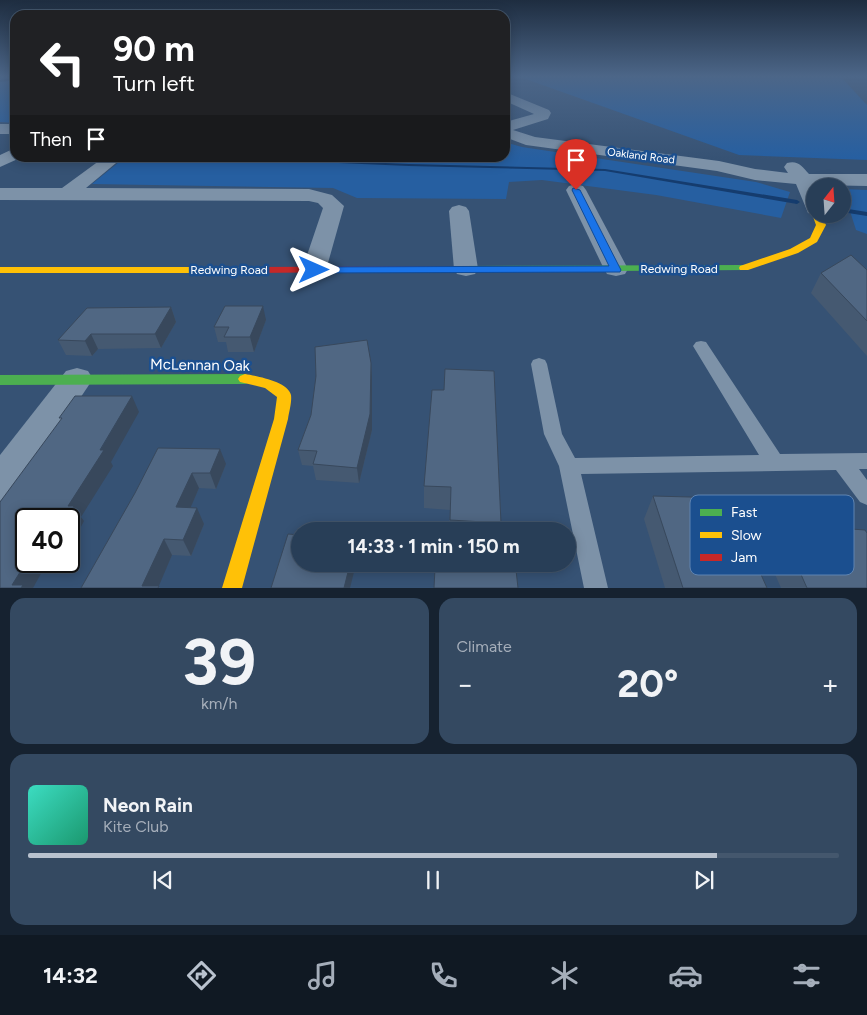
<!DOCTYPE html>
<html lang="en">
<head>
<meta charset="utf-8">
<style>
	body { margin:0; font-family:Figtree,sans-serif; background:#344961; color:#f1f3f6; height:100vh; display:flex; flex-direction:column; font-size:19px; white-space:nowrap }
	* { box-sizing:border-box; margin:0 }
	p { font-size:16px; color:#a5aeba }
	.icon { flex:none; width:28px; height:28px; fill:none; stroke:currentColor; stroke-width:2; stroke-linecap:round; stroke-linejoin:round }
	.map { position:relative; height:588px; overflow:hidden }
	.sheet { display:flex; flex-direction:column; gap:10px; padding:10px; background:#162230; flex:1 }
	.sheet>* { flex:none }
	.hud { position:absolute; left:10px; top:10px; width:500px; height:152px; border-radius:15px; box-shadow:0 2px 12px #0003,0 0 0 1px #44576d; background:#202124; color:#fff; overflow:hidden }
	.needle { width:32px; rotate:17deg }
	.buttons { position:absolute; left:806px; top:178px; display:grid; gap:10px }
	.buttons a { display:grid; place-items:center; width:45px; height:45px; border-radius:50%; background:#283e57; box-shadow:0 2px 12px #0003,0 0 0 1px #44576d; font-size:25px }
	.speed { position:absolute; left:15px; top:508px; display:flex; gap:10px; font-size:25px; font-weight:700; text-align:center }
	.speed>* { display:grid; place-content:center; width:65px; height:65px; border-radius:50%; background:#283e57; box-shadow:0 2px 12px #0003,0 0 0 1px #44576d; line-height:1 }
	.speed .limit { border:2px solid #111; border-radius:8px; background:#fff; color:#111 }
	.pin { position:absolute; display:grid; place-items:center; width:42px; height:42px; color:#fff; margin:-51px -21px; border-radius:50% 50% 50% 0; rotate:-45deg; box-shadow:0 0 5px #0007 }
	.pin .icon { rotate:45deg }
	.me { position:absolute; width:55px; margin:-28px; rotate:90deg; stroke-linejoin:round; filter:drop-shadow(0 0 4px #0008) }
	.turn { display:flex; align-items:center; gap:18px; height:105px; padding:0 20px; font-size:22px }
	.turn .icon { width:65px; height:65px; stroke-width:2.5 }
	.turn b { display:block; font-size:35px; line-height:42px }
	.then { display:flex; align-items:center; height:48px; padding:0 20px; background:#0003; gap:10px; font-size:19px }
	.big { font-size:38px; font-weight:700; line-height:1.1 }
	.sheet .tile { flex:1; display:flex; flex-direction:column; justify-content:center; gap:8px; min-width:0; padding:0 18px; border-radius:15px; background:#344961 }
	.sheet .dial { align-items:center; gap:0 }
	.dial b { font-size:65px; line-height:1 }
	.song { display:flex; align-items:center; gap:15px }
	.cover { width:60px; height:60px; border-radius:8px; background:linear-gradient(135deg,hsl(170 70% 55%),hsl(160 70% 35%)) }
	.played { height:5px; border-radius:2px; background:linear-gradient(90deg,#b9c2ce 85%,#44576d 85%) }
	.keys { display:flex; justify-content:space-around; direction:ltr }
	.heat { display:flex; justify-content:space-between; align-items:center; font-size:28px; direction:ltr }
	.sheet .tiles { flex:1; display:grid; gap:10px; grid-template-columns:1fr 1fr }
	.tile:last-child { grid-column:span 2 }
	.trip { position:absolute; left:291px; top:522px; width:285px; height:50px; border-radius:25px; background:#283e57; box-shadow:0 2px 12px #0003,0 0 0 1px #44576d; font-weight:700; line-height:50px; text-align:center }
	.tabs { display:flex; height:80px; justify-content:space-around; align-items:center; background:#101923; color:#a5aeba }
	.tabs .icon { width:35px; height:35px }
	.tabs .current { color:#b9c2ce }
	.tabs b { font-size:22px; color:#f1f3f6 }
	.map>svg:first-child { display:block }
	.green { fill:#265fa1 }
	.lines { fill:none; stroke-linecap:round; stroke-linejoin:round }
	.stream { fill:#153c6e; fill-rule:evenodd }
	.lane { fill:#7d92a8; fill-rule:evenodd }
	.street { fill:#7d92a8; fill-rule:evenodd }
	.fast { fill:#4caf50; fill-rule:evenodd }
	.slow { fill:#ffc107; fill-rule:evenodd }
	.jam { fill:#c62828; fill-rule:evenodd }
	.wall { fill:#455971 }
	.shaded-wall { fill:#38485c }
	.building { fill:#506783; stroke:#38485c }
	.route { fill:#1a73e8; stroke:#114b97 }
	.labels { text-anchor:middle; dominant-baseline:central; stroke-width:5; stroke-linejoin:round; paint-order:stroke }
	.far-street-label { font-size:11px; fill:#fff; stroke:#1b4f8f }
	.street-label { font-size:12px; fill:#fff; stroke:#1b4f8f }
	.near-street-label { font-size:15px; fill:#fff; stroke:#1b4f8f }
	.key { fill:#1b4f8f; stroke:#5f84b1; stroke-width:1 }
	.key-label { font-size:14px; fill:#fff }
</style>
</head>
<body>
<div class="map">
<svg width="867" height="588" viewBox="0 0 867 588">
	<rect width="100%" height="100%" fill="#365274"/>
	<!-- green -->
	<g class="green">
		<polygon points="0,77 15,77 15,123 0,122"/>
		<polygon points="520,77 841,77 867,105 867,160 739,155"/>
		<polygon points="505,142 522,147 756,182 790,192 781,218 656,195 542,180 509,182 506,199 357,198 333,188 92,184 124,158 505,158"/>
		<polygon points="843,189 867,190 867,234 856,230"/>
	</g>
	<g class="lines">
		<!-- stream -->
		<g class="stream">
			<polygon points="15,78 15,80 0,82 0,80"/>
			<polygon points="289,158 298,158 315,160 409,164 605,169 797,200 800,202 797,204 605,171 409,166 315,162 291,159"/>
			<polygon points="842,208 867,212 867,216 842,212"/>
		</g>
		<!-- lane -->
		<polygon class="lane" points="701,341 706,342 780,454 867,453 867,469 859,469 867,480 867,505 860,502 836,470 581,474 608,588 584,588 559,466 544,434 531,364 533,360 539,358 545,360 547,364 562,434 575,458 759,455 693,346 696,342"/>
		<!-- street -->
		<g class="street">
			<path d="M505,92L549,110L551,113L548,119L513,130L535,137L719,161L755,169L788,173L784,167L787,163C798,160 802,166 809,174H867V186L815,185V214H821L815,215L808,213L796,184L755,180L717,171L526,145L505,137V122L534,114L505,101Z"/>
			<rect x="0" y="124" width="15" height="10"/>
			<polygon points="15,148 15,158 20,158 0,167 0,155"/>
			<polygon points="103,158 122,158 86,188 309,189 332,195 344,206 326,270 323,275 314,277 305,275 302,270 323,208 318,203 309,201 0,200 0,188 62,188"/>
			<polygon points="576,184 583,186 586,190 628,269 625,274 616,276 607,274 604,269 566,190 569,186"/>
			<polygon points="459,205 466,207 469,211 478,269 475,274 466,276 457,274 454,269 449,211 452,207"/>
			<polygon points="77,368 88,371 93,379 14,496 0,501 0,455 66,371"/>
		</g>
		<!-- fast -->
		<g class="fast">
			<polygon points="744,265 748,266 749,268 748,270 464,272 459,269 464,266"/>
			<polygon points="245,374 250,376 252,379 250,382 245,384 0,385 0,375"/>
		</g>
		<!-- slow -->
		<g class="slow">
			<polygon points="815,212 815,214 821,214 826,225 817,242 798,253 748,270 740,270 739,268 740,266 790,249 810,238 816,225 812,214"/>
			<polygon points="0,267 247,267 252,270 247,273 0,273"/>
			<path d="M245,374C256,376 288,381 291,395C292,402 289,412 288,419L242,588H222L274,419L277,397L265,388L240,382L238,379L240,376Z"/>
		</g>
		<!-- jam -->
		<polygon class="jam" points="464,266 468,267 469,269 468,271 247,273 242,270 247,267"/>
	</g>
	<!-- wall -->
	<g class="wall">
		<polygon points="867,270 867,356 811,293 821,273"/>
		<polygon points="171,307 176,322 161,348 98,349 92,356 66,355 58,340"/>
		<polygon points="266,320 254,352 228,352 226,342 218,342 214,327"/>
		<polygon points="371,363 372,378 372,430 359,483 316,480 313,466 302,465 298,450 311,415 316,376"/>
		<polygon points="432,390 501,523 500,531 449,531 450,510 424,508 424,486"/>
		<polygon points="158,448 226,464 216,489 199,488 190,508 204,524 191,556 172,555 158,586 160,588 81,588 135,493"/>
		<polygon points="653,496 767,588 665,588 644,519"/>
		<polygon points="810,526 867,588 781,588 771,565 787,543 797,544"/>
	</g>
	<!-- shaded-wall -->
	<g class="shaded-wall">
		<polygon points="263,306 266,320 254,352 250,337"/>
		<polygon points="171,307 176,322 161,348 155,334"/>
		<polygon points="91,334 98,349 92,356 85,341"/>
		<polygon points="371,363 372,378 372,430 359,483 357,468"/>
		<polygon points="132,396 139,412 111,462 113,466 81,517 84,521 71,546 69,543 69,519 67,519 68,506"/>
		<polygon points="220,449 226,464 216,489 210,473"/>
		<polygon points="192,473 199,488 184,523 176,507"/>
		<polygon points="197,508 204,524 191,556 183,540"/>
		<polygon points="164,539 172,555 158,588 142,586"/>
		<polygon points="27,561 48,561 33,588 14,588 12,585"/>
		<polygon points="350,564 356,564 350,588 344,588"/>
	</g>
	<!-- building -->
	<g class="building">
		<polygon points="851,255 867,270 867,321 821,273"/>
		<polygon points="225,306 263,306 250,337 224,337 229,327 214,327"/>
		<polygon points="171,307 155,334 91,334 85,341 58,340 87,308"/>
		<polygon points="367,340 371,363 370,414 357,468 313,464 317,451 298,450 311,415 316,376 315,347"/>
		<polygon points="445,369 494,371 501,523 450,520 451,487 424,486 432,390 444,390"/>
		<polygon points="75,396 132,396 100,450 104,450 68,506 74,506 67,519 26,519 26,561 27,561 12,585 23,585 21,588 0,588 0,502 62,418 59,418"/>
		<polygon points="158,448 220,449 210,473 192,473 176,507 197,508 183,540 164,539 142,586 159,586 158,588 81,588 135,493"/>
		<polygon points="653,496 727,498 767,588 683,588"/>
		<polygon points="810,526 865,530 867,533 867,588 807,588 787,543 820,546"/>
		<polygon points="288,534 300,535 300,564 350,564 344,588 271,588"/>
		<polygon points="435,568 516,570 518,588 434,588"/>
	</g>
	<!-- sky -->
	<linearGradient id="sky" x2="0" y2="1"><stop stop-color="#1e2d40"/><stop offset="0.48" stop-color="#4c6688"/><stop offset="1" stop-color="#4c6688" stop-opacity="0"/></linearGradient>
	<rect width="867" height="159" fill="url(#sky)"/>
	<!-- route -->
	<polygon class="route" points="573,188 580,190 621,270 620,272 314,273 309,270 314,267 609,266 572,190"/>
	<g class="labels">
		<!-- far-street labels -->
		<g class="far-street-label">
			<text transform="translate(641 156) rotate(7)">Oakland Road</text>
		</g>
		<!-- street labels -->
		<g class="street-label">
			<text x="679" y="269">Redwing Road</text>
			<text x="229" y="270">Redwing Road</text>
		</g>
		<!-- near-street labels -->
		<g class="near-street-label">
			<text transform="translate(200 365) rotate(1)">McLennan Oak</text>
		</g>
	</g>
	<!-- legend -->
	<rect x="690" y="495" width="164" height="80" rx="8" class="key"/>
	<rect x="700" y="509" width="22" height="7" fill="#4caf50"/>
	<rect x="700" y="532" width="22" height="6" fill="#ffc107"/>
	<rect x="700" y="554" width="22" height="7" fill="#c62828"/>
	<g class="key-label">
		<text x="731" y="517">Fast</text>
		<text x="731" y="540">Slow</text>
		<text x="731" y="562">Jam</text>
	</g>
</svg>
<div class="buttons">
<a><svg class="needle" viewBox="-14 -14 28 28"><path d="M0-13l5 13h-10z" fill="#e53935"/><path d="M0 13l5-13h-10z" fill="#a5aeba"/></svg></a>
</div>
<div class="speed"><div class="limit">40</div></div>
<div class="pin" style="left:576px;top:190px;background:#d93025"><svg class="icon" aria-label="arrive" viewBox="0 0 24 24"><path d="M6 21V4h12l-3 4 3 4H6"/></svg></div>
<svg class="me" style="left:314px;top:270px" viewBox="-20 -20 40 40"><path d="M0-17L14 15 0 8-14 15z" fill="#1a73e8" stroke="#fff" stroke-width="4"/></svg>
<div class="trip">14:33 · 1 min · 150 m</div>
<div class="hud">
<div class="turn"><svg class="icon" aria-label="left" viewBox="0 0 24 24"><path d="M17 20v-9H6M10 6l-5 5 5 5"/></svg><div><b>90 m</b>Turn left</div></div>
<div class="then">Then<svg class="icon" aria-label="arrive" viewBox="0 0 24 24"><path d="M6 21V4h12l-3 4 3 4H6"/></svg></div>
</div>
</div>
<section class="sheet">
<div class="tiles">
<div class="tile dial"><b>39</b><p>km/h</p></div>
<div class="tile"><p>Climate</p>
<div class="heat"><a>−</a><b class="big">20°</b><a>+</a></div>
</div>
<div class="tile">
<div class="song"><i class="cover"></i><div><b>Neon Rain</b><p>Kite Club</p></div></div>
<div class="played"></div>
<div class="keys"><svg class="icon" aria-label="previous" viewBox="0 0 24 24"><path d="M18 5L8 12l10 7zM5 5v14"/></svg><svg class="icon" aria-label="pause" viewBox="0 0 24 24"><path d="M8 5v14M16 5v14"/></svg><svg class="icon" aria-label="next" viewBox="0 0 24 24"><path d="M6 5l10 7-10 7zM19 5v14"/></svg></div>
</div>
</div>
</section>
<nav class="tabs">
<b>14:32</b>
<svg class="icon current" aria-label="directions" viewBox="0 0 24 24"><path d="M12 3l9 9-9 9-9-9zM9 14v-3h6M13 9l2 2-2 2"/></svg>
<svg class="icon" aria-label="music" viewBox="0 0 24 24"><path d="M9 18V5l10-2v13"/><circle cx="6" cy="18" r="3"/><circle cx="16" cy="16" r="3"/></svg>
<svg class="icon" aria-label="phone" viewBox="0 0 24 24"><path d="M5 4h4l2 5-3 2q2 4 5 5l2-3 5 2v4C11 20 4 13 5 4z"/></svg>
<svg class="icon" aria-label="climate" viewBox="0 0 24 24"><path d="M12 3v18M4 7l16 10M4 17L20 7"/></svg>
<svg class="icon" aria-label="car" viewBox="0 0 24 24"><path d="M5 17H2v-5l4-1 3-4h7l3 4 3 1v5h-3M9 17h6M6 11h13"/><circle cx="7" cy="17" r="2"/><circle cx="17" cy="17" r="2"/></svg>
<svg class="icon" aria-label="filters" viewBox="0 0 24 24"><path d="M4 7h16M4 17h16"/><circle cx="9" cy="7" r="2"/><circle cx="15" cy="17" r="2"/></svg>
</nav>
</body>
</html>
